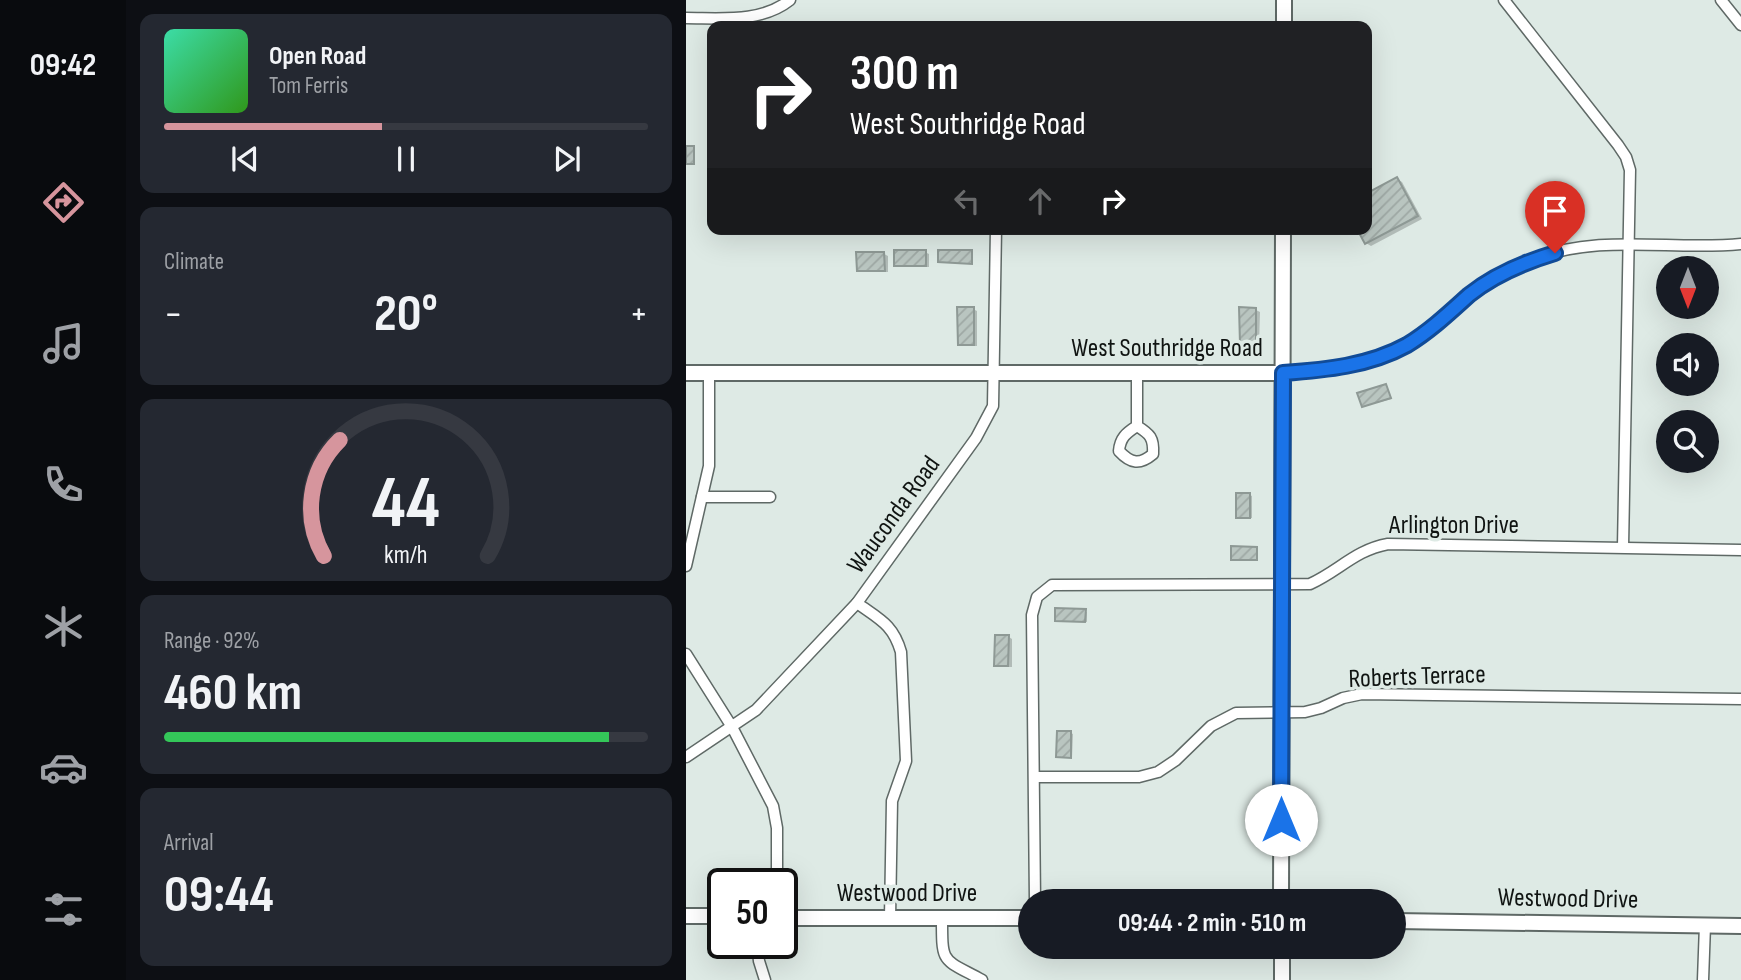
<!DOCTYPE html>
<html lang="en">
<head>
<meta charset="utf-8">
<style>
	body { margin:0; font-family:"Sofia Sans Condensed",sans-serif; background:#242831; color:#f1f3f6; height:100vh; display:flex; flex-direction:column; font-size:26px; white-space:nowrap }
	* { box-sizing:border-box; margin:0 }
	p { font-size:23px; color:#9ea1a6 }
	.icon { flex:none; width:38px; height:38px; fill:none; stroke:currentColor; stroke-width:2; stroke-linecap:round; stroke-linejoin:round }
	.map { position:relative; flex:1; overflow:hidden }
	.side { display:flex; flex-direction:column; gap:14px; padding:14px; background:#0d0f14; width:560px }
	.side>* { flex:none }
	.top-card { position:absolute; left:21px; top:21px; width:665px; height:214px; border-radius:14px; box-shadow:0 7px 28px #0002; background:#202124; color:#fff; overflow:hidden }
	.needle { width:46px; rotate:180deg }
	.fabs { position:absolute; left:970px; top:256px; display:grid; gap:14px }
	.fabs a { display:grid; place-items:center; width:63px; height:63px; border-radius:50%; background:#171b24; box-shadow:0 7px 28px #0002; font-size:35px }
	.speed { position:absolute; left:21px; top:868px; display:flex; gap:14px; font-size:35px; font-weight:700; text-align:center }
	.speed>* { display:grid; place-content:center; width:91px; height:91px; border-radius:50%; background:#171b24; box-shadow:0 7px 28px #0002; line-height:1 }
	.speed .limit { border:4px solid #111; border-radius:10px; background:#fff; color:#111 }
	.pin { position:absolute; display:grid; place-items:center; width:60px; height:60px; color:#fff; margin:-72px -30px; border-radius:50% 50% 50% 0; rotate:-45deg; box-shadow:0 0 7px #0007 }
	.pin .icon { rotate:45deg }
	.me { position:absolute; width:77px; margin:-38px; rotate:0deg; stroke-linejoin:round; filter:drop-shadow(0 0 5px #0008) }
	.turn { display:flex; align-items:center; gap:24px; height:147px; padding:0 28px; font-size:32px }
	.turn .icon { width:91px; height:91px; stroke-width:2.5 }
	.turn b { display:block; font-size:49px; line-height:60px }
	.lanes { display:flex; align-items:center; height:66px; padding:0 28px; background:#0003; justify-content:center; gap:35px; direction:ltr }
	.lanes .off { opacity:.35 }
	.big { font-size:52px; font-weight:700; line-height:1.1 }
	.side .tile { flex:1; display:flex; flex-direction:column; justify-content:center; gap:10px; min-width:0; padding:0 24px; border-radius:14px; background:#242831 }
	.side .dial { align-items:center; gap:0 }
	.dial svg { height:182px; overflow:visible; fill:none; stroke:#363941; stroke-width:7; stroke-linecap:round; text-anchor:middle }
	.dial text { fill:#f1f3f6; stroke:none }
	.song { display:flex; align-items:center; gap:21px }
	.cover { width:84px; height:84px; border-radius:10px; background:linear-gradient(135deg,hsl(160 70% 55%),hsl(110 70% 35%)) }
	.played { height:7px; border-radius:4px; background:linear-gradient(90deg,#d6959d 45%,#363941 45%) }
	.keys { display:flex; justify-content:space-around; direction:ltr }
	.heat { display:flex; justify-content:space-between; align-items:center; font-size:38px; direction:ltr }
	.charge { height:10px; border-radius:5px; background:linear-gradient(90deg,#34c759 92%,#363941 0) }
	.trip { position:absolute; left:332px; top:889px; width:388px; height:70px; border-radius:35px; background:#171b24; box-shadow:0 7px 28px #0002; font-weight:700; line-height:70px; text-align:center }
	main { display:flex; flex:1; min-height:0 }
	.dock { display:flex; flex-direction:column; width:126px; justify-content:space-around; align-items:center; background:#090b0e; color:#9ea1a6 }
	.dock .icon { width:49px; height:49px }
	.dock .on { color:#d6959d }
	.dock b { font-size:32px; color:#f1f3f6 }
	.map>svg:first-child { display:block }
	.shadow { fill:#0003 }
	.building { fill:url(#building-hatch); stroke:#8e9995; stroke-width:2 }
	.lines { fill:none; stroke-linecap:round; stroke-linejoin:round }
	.street-casing { stroke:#5f6966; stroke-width:13 }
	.secondary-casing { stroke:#5f6966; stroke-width:18 }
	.street { stroke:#fff; stroke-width:10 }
	.secondary { stroke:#fff; stroke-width:14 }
	.route-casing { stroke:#114b97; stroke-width:18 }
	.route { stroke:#1a73e8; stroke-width:12 }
	.labels { text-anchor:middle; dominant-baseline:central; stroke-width:7; stroke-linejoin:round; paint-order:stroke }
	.street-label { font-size:26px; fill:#101412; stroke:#deeae5 }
</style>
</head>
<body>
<main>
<nav class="dock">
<b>09:42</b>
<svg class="icon on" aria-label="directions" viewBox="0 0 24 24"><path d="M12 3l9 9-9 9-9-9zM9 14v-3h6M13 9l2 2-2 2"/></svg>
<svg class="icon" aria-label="music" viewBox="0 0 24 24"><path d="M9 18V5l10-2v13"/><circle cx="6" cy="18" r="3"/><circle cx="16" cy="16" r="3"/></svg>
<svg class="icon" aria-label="phone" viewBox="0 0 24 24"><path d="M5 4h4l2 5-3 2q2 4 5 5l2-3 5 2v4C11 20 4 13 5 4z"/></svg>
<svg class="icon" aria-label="climate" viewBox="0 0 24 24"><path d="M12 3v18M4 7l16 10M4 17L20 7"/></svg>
<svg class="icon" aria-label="car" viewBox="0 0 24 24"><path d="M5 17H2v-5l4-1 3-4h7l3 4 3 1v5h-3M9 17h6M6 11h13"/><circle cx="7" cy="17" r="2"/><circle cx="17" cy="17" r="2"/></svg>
<svg class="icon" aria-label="filters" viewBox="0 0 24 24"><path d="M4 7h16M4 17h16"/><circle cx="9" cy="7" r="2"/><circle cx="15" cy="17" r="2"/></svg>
</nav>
<section class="side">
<div class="tile">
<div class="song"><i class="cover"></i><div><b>Open Road</b><p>Tom Ferris</p></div></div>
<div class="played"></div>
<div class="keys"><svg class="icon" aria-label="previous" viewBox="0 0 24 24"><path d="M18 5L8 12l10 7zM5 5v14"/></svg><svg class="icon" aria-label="pause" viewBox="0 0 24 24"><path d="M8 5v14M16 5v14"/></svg><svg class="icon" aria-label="next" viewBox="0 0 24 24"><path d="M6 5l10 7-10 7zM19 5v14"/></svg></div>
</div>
<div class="tile"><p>Climate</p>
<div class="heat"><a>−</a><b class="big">20°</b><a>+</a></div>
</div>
<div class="tile dial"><svg viewBox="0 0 100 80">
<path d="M14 69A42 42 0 1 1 86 69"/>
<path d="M14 69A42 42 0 0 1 21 18" stroke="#d6959d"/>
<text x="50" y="56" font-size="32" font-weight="700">44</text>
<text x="50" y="72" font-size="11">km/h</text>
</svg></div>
<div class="tile"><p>Range · 92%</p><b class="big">460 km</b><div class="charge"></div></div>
<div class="tile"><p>Arrival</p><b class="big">09:44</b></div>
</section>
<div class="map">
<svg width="1055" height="980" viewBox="0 0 1055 980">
	<defs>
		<pattern id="building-hatch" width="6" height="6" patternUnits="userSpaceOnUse" patternTransform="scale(1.75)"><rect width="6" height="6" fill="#b9c5c0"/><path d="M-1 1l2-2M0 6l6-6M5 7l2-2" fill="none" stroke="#9ea8a4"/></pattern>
	</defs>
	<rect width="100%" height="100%" fill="#deeae5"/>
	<!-- shadow -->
	<g class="shadow">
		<polygon points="711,179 716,182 736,219 685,246 680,243 681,195"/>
		<polygon points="239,252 243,254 243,267 214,267 210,265"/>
		<polygon points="198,254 202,256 202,272 177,272 173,270"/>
		<polygon points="287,309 291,311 291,346 277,346 274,344"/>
		<polygon points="570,310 574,312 573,346 559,346 555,343"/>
		<polygon points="700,386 706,399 678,406"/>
		<polygon points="564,495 566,496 566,518 554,519 552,517"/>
		<polygon points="399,611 401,612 401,622 371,620"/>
		<polygon points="323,637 326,639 326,667 314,667 310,665"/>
		<polygon points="385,733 387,734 386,758 374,757 372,756"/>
	</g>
	<!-- building -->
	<g class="building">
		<rect x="0" y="146" width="8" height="18"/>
		<polygon points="711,177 732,216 679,244 671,229 681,229 681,193"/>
		<rect x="208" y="250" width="32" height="16"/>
		<polygon points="252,250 286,250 286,264 252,262"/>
		<polygon points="170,252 198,252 199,271 171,271"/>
		<polygon points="271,307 288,307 288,345 272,345"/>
		<polygon points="553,307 570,308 570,344 554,344"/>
		<polygon points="700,384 705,398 676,407 671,393"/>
		<rect x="550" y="493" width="14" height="25"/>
		<polygon points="545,546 571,547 571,560 545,560"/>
		<polygon points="369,608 400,609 399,622 369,621"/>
		<polygon points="309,635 323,635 322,666 308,666"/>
		<polygon points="371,731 385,731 385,758 370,757"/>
	</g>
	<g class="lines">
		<!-- street casing -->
		<g class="street-casing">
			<g id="street">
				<polyline points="818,0 932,145 940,157 944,170 937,547"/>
				<polyline points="1035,0 1055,25"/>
				<path d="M0,18C35,18 75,23 104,0"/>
				<path d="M597,373C657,369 707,359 756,321C766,314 774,304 783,296C802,280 826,268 848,259C914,233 987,251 1055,244"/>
				<path d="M451,426C464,434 468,438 467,454C454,465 445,464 433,451C434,438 440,433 451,426V372"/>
				<polyline points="16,497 84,497"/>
				<polyline points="0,566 23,466 23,373"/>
				<path d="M171,603C193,619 207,624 215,652L220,761L206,801L204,918"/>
				<polyline points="0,654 46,727 87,806 91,828 91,884"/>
				<polyline points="0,757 70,710 171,603 290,438 307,406 310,229"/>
				<polyline points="349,777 453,777 472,772 490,760 525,726 550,713 619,712 635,708 657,698 676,694 1055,699"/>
				<path d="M349,901L346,615L351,597L366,585L624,584C653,571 669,550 702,544L1055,550"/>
				<path d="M256,919C256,965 256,958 296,980"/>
				<polyline points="71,943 73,961 79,980"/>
				<polyline points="1017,980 1019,925"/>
			</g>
		</g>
		<!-- secondary casing -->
		<g class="secondary-casing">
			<g id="secondary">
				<polyline points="598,26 598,0"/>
				<polyline points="0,373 597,373"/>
				<polyline points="595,901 597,229"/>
				<polyline points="0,916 37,916"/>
				<polyline points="96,918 345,918"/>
				<polyline points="709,921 1055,926"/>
				<polyline points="596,947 596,980"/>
			</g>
		</g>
		<!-- street -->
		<use href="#street" class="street"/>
		<!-- secondary -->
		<use href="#secondary" class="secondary"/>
	</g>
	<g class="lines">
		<!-- route casing -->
		<g class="route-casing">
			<path id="route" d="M595,820L597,373C639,370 683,366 721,345C744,331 763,313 783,295C808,275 839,262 869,253"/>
		</g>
		<!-- route -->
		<use href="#route" class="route"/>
	</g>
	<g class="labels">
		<!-- street labels -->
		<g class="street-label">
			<text x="481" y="348">West Southridge Road</text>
			<text transform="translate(208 515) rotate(-54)">Wauconda Road</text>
			<text x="768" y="525">Arlington Drive</text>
			<text transform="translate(731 677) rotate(-2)">Roberts Terrace</text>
			<text x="221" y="893">Westwood Drive</text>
			<text transform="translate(882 899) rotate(1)">Westwood Drive</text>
		</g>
	</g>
</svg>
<div class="fabs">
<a><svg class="needle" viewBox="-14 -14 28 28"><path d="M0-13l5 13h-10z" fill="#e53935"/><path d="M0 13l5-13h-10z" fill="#9ea1a6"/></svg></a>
<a><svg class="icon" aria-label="sound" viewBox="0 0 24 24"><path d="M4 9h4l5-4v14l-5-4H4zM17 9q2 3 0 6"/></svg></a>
<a><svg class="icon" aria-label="search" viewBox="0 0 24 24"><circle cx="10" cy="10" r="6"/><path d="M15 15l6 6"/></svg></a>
</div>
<div class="speed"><div class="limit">50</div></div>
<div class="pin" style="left:869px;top:253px;background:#d93025"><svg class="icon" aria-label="arrive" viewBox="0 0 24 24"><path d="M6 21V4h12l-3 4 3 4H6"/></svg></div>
<svg class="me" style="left:595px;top:820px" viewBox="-20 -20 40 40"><circle r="19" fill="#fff"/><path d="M0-13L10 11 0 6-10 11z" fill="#1a73e8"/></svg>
<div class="trip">09:44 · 2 min · 510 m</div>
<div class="top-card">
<div class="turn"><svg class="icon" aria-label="right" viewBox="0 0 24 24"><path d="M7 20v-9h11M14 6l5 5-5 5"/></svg><div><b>300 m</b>West Southridge Road</div></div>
<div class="lanes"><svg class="icon off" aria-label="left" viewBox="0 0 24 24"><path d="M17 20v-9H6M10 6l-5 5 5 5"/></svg><svg class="icon off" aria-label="ahead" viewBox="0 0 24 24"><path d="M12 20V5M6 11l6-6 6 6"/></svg><svg class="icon" aria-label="right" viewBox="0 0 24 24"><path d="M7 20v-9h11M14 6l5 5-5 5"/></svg></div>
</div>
</div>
</main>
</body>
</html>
